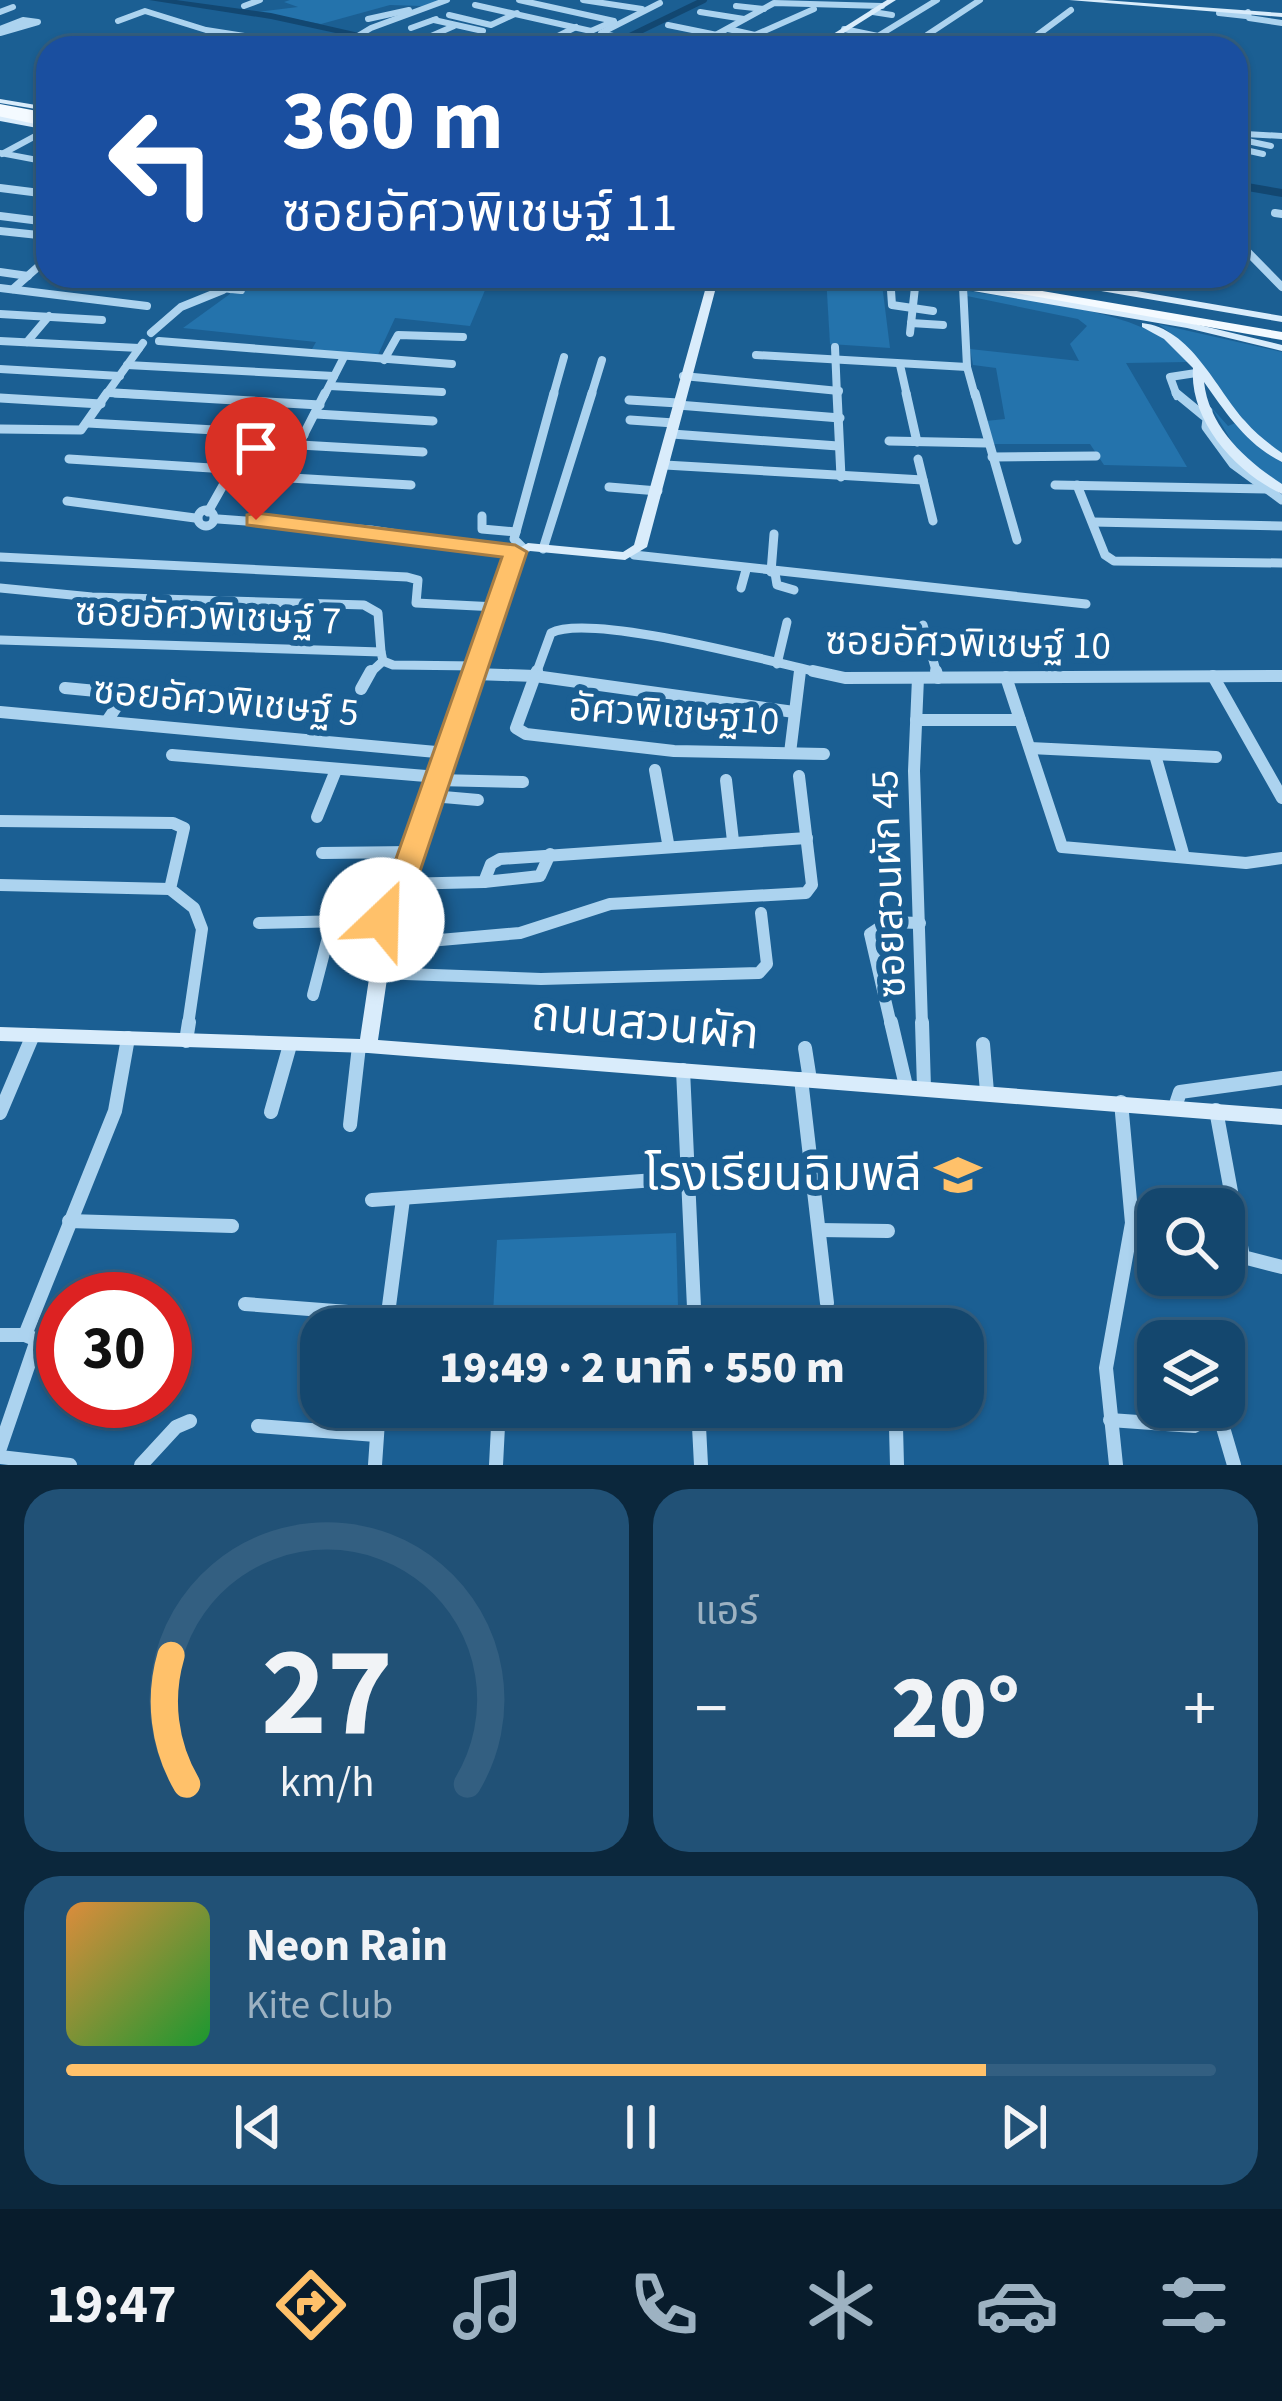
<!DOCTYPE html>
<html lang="th">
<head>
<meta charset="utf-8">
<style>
	body { margin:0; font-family:"Source Sans 3","Noto Sans Thai",sans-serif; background:#215176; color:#f1f3f6; height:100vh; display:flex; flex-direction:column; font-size:45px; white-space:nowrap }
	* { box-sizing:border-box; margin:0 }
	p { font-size:39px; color:#9db2c2 }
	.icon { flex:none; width:66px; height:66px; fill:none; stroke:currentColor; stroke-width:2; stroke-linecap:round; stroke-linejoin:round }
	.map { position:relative; height:1465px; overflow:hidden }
	.drawer { display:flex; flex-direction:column; gap:24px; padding:24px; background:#0b273c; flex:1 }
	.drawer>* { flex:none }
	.top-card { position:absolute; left:36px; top:36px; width:1212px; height:252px; border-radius:36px; box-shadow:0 3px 9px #0004,0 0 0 3px #335f81; background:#1a4fa0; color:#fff; overflow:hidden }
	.controls { position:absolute; left:1137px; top:1188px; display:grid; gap:24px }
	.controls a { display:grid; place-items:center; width:108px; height:108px; border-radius:24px; background:#14476e; box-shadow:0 3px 9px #0004,0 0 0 3px #335f81; font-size:60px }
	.speed { position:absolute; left:36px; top:1272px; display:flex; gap:24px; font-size:60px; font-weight:700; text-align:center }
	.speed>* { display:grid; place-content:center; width:156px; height:156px; border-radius:50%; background:#14476e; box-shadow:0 3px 9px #0004,0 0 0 3px #335f81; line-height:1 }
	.speed .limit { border:18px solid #d22; background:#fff; color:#111 }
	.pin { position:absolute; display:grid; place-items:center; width:102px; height:102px; color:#fff; margin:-123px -51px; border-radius:50% 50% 50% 0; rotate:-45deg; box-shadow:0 0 12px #0007 }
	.pin .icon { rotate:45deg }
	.me { position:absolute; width:132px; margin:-66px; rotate:24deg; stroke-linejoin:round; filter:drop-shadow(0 0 9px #0008) }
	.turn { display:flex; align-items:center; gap:42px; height:252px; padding:0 48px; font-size:54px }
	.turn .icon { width:156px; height:156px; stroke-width:2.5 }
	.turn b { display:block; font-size:84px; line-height:102px }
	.big { font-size:90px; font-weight:800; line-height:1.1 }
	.drawer .tile { flex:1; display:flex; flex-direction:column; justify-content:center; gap:18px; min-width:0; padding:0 42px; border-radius:36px; background:#215176 }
	.drawer .dial { align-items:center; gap:0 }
	.dial svg { height:312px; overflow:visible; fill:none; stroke:#335f81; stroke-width:7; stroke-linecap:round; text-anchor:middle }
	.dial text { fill:#f1f3f6; stroke:none }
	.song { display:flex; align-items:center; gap:36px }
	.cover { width:144px; height:144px; border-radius:18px; background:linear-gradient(135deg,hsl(30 70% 55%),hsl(130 70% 35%)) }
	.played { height:12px; border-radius:6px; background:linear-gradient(90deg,#ffc16a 80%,#335f81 80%) }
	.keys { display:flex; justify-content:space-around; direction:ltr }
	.heat { display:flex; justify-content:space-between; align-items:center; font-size:66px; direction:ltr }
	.drawer .tiles { flex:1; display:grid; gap:24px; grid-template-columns:1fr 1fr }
	.tile:last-child { grid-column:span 2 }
	.trip { position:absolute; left:300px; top:1308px; width:684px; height:120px; border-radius:36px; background:#14476e; box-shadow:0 3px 9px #0004,0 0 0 3px #335f81; font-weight:800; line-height:120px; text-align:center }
	.dock { display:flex; height:192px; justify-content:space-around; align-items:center; background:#081c2c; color:#9db2c2 }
	.dock .icon { width:84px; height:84px }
	.dock .on { color:#ffc16a }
	.dock b { font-size:54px; color:#f1f3f6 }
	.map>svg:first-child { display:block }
	.green { fill:#2473ac }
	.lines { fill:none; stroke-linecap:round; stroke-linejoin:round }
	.canal { stroke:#124771; stroke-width:6 }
	.river { fill:#124771; fill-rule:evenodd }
	.street-far4 { stroke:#acd3ef; stroke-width:6 }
	.street-far3 { stroke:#acd3ef; stroke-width:8 }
	.street-far2 { stroke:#acd3ef; stroke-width:9 }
	.street-far1 { stroke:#acd3ef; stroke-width:12 }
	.street { stroke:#acd3ef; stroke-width:14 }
	.secondary { fill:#d9ecfb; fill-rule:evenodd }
	.primary { fill:#f4faff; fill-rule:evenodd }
	.primary-bridge { stroke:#f4faff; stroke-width:9 }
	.route { fill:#ffc16a; stroke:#a67d45; stroke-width:3 }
	.labels { text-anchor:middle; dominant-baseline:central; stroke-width:12; stroke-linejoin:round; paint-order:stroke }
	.street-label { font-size:39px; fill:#fff; stroke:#1b5f93 }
	.near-street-label { font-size:48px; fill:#fff; stroke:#1b5f93 }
	.near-poi-label { font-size:48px; fill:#fff; stroke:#1b5f93; text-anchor:end }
</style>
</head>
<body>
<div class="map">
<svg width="1282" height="1465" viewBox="0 0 1282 1465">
	<rect width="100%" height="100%" fill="#1b5f93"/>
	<!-- green -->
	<g class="green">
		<polygon points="290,0 441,0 422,6 390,5 321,24 257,12 298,7 284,2"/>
		<polygon points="359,276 491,276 470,326 395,318 377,357 312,349 316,342 183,328 252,278 349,289"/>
		<polygon points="826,276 881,276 890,348 830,344"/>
		<path d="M968,291C1025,301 1157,310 1188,362L1126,363L1187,467L1104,465L1090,444H994L986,421L1005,419L996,368L973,365L970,349L1079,361L1070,344L1087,326L1078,319L967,296Z"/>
		<path d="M1158,324L1282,352V487L1239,454L1212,408L1228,426L1238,422C1214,381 1198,351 1158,324Z"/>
		<polygon points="676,1233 678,1306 493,1314 497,1240"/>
	</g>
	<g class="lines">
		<!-- canal -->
		<polyline class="canal" points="605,48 704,0"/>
		<!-- river -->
		<g class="river">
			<polygon points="149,0 176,0 271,13 425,48 405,48 271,19"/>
			<polygon points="1236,181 1282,189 1282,197 1236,189"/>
		</g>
		<!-- street-far4 -->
		<g class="street-far4">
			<polyline points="583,0 642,9"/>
			<polyline points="475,5 591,31 614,21 519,0"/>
			<polyline points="244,6 260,0"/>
			<polyline points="736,6 764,9"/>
			<polyline points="0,12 13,7"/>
			<polyline points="700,12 744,19"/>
			<polyline points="873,12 892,15"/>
			<polyline points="1248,12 1249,18 1282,23"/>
			<polyline points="1219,13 1246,16"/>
			<polyline points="449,15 491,25 517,13"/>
			<polyline points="368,19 409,10"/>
			<polyline points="434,20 483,31"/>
			<polyline points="118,21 145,11 206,30 322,48"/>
			<polyline points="668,25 717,35"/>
			<polyline points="411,28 436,19"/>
			<polyline points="0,29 23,20 38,22 0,33"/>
			<polyline points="728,29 755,35 814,9"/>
			<polyline points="844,29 902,41 894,48"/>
			<polyline points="927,35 980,0"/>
			<polyline points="878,36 937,0"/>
			<polyline points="320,38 345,43"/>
			<polyline points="829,39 850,43"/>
			<polyline points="349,41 374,44"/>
			<polyline points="902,42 922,46"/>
			<polyline points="413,44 454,26"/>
			<polyline points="653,46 601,33 660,3"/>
			<polyline points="1022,46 1046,46"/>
			<polyline points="338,48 371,28 447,0"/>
			<polyline points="534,48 576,27"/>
			<polyline points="692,48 774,3 882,6"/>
			<polyline points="1020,48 1071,10"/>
			<polyline points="1238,139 1271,146"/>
			<polyline points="1236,140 1245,134 1282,136"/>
			<polyline points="1236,148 1263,154"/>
			<polyline points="0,153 48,162"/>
			<polyline points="2,154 41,133"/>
		</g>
		<!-- street-far3 -->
		<g class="street-far3">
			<polyline points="0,188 48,194"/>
			<polyline points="1275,213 1282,214"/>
			<polyline points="0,216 48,222"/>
			<polyline points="0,231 48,236"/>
			<polyline points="1236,240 1282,287"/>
			<polyline points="0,272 28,276"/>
			<polyline points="106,276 241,290"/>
			<polyline points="336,276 354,278"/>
			<polyline points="890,276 892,305 933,311"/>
			<polyline points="963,286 967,367 975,396"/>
			<polyline points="0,288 147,306"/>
			<polyline points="13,289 48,258"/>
			<polyline points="231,289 250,276"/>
			<polyline points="0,314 102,320"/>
			<polyline points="911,323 943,325"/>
			<polyline points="151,333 181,307 223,290"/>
			<polyline points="910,333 916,278"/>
			<polyline points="0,341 139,348"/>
			<polyline points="159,341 452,364"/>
			<polyline points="27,342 49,316"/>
			<polyline points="835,347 837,396"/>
			<polyline points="756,355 967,367"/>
			<polyline points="384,360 398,335 463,337"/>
			<polyline points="127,365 334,376"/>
			<polyline points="900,365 907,396"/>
			<polyline points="0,369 120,376"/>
			<polyline points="683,376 839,391"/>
			<polyline points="330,386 442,392"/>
			<polyline points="109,393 168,396"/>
			<polyline points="105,396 143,343"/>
			<polyline points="324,396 344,357"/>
			<polyline points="553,396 564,357"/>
			<polyline points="591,396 602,360"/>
			<polyline points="1177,396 1170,377 1196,373"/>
		</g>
		<!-- street-far2 -->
		<g class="street-far2">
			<polyline points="115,393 320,405"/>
			<polyline points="837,393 841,477"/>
			<polyline points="906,393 917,442"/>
			<polyline points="975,393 1017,540"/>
			<polyline points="1176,393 1204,416"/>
			<polyline points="0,398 101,404"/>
			<polyline points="629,400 678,403"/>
			<polyline points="678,405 840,418"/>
			<polyline points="1208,411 1206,427 1233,464 1282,500"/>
			<polyline points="316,414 433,421"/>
			<polyline points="630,420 674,423"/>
			<polyline points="88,423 304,435"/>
			<polyline points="0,429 81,430 107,393"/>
			<polyline points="672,434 838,446"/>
			<polyline points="889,441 987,443"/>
			<polyline points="258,442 300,444"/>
			<polyline points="300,445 423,452"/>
			<polyline points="992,457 1096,456"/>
			<polyline points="69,459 227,469 230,473 208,512"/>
			<polyline points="918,459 933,521"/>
			<polyline points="665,465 923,480"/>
			<polyline points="239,475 411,485"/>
			<polyline points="282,477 325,393"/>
			<polyline points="1055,485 1266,489"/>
			<polyline points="1077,485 1105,555 1114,561 1282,563"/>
			<polyline points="609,487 658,491"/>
			<polyline points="67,501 195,518"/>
			<circle cx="206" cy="518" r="8"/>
			<polyline points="482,516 482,529 516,532"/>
			<polyline points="218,519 371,530 515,552"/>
			<polyline points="1093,522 1282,526"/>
			<polyline points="523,548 514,539 554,393"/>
			<polyline points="543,549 592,393"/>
			<polyline points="634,555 1086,604"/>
			<polyline points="0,557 407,577 418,580 416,603 497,607"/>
			<polyline points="771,572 774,534"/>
			<polyline points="775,573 777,585 794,590"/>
			<polyline points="0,588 92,597 364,605 378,613 381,652"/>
			<polyline points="741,588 746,570"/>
			<polyline points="923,625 937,674"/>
			<polyline points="0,640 381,652 383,661 393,665 478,666"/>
			<polyline points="777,664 787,622"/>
			<polyline points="369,674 383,661"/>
			<path d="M536,674L551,633C590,612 775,663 827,674"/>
		</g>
		<!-- street-far1 -->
		<g class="street-far1">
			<polyline points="813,671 845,678 1282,676"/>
			<polyline points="936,671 938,678"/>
			<polyline points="475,674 535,676 537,671"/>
			<polyline points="1213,676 1282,798"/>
			<polyline points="1006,677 1062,847 1246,863 1282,858"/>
			<polyline points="918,678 914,771 922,1025"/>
			<polyline points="65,688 180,699"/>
			<polyline points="361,689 371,671"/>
			<polyline points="0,712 447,753"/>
			<polyline points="794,712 535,676 516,728 526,734 674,751 824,754"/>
			<polyline points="916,720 1020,720"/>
			<polyline points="107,721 125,694"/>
			<polyline points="1030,748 1216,757"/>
			<polyline points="790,753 800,671"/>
			<polyline points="172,755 438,777"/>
			<polyline points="1155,755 1184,857"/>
			<polyline points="655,770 668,843"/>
			<polyline points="437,780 523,782"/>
			<polyline points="726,780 733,841"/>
			<polyline points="432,796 478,800"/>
			<polyline points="317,817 336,770"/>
			<polyline points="0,821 173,823 184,828 170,889 194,908 202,929 188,1025"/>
			<polyline points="322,853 412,852"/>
			<polyline points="484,882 540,876 550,854"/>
			<polyline points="399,884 484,882 491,864 500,859 807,838"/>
			<polyline points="0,885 170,889"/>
			<polyline points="351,921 357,900"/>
			<polyline points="259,923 390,920"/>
			<polyline points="383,945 520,933 610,904 806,893 812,885 799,776"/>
			<polyline points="378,973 541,979 759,973 767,964 761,913"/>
			<polyline points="313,995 332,922"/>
			<polyline points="891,1025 870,934 888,922 920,923"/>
		</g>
		<!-- street -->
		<g class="street">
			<polyline points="891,1022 906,1086"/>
			<polyline points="922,1022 924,1088"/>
			<polyline points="186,1041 189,1022"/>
			<polyline points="983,1044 987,1092"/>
			<polyline points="805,1048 810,1080"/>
			<polyline points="683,1070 695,1329"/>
			<polyline points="801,1079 827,1303"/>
			<polyline points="1175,1107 1180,1092 1282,1078"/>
			<polyline points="1216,1110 1243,1257 1282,1267"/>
			<polyline points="271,1112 290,1045"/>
			<polyline points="0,1113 33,1035"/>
			<polyline points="350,1125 359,1046"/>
			<polyline points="372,1200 684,1178"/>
			<polyline points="69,1221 232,1226"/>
			<polyline points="819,1230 888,1231"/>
			<polyline points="245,1304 387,1315"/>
			<polyline points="386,1329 403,1199"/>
			<polyline points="0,1335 25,1335"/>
			<polyline points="698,1407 701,1465"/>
			<polyline points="1217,1407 1234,1465"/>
			<polyline points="1110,1420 1194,1426 1205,1420 1205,1407"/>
			<polyline points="258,1426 376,1435"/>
			<polyline points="896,1427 897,1465"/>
			<polyline points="0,1448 37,1340 25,1335 115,1111 128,1038"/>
			<polyline points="0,1457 70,1465"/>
			<polyline points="141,1465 176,1427 190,1421"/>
			<polyline points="375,1465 379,1407"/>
			<polyline points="496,1465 499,1407"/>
			<polyline points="1116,1465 1106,1368 1132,1223 1121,1102"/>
		</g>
		<!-- secondary -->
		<g class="secondary">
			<polygon points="887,0 896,0 820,48 811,48"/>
			<polygon points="1069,0 1103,0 1282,13 1282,17"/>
			<polygon points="0,99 48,107 48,111 0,103"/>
			<polygon points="0,115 48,124 48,130 0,121"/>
			<polygon points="709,276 719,276 647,547 625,560 530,551 520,557 407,884 392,945 378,1040 1282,1109 1282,1125 368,1053 0,1041 0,1027 360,1039 374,945 391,884 507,555 528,543 623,552 634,545"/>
			<polygon points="899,276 922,276 1187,322 1282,345 1282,351 1187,328 904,279"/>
			<polygon points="1026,276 1049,276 1282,316 1282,322 1031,279"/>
			<path d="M1142,323C1191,328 1216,389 1245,421C1256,434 1268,443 1282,453V462C1247,445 1226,413 1204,382C1209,427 1245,460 1282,484V494C1236,473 1189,421 1193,368L1164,339L1142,327Z"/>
		</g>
		<!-- primary -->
		<g class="primary">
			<polygon points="0,104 48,113 48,119 0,110"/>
			<polygon points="930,276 955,276 1282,332 1282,340 936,279"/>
		</g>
		<!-- primary-bridge -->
		<polyline class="primary-bridge" points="0,112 48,122"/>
	</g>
	<!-- route -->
	<polygon class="route" points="256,513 515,545 527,552 401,928 382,931 367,920 378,910 502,557 247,525 247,515"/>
	<!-- icons -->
	<defs>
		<g id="school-bare" transform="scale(3.6)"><path d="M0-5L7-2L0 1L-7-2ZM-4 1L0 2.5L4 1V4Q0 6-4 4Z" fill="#ffc16a" stroke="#1b5f93" stroke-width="2.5" paint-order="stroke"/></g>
	</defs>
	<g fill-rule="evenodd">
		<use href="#school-bare" x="958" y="1175"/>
	</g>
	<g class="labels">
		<!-- street labels -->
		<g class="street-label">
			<text transform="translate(208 617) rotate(2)">ซอยอัศวพิเชษฐ์ 7</text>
			<text transform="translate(968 644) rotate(1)">ซอยอัศวพิเชษฐ์ 10</text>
			<text transform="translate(226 702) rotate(5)">ซอยอัศวพิเชษฐ์ 5</text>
			<text transform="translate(674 715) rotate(4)">อัศวพิเชษฐ10</text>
			<text transform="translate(889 884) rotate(-92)">ซอยสวนผัก 45</text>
		</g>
		<!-- near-street labels -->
		<g class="near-street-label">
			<text transform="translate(645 1024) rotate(5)">ถนนสวนผัก</text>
		</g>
		<!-- near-poi labels -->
		<g class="near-poi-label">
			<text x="922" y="1175">โรงเรียนฉิมพลี</text>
		</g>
	</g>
</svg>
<div class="controls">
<a><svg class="icon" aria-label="search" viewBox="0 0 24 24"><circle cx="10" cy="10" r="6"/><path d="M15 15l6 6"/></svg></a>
<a><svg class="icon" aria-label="layers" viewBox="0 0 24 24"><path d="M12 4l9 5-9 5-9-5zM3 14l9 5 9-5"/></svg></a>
</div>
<div class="speed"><div class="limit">30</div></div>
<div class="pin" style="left:256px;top:520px;background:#d93025"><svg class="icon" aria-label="arrive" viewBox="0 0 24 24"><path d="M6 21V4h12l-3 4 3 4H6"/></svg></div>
<svg class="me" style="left:382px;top:920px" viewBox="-20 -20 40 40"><circle r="19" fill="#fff"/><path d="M0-13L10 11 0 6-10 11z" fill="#ffc16a"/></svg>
<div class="trip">19:49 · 2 นาที · 550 m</div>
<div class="top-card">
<div class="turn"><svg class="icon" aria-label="left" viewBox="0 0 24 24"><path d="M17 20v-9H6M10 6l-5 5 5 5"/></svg><div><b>360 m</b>ซอยอัศวพิเชษฐ์ 11</div></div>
</div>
</div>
<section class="drawer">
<div class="tiles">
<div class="tile dial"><svg viewBox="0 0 100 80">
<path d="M14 69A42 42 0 1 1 86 69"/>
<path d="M14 69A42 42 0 0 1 10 36" stroke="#ffc16a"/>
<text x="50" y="56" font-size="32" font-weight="700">27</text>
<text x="50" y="72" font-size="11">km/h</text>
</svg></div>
<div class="tile"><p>แอร์</p>
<div class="heat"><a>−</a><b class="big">20°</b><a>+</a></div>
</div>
<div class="tile">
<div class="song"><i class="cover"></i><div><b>Neon Rain</b><p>Kite Club</p></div></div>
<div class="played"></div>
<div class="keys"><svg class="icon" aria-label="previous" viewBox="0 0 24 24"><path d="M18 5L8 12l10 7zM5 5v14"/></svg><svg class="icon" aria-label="pause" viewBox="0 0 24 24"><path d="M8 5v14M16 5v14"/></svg><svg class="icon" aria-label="next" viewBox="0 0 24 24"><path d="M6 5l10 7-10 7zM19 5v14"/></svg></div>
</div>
</div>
</section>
<nav class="dock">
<b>19:47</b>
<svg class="icon on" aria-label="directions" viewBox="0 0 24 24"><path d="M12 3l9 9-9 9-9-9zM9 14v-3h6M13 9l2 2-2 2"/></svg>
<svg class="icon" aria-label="music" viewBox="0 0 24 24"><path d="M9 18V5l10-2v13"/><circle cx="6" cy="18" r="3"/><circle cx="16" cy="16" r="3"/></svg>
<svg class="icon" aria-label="phone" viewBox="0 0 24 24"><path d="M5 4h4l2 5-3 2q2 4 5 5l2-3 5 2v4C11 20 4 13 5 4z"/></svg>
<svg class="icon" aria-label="climate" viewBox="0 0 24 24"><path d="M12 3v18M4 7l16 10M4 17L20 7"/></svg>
<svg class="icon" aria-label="car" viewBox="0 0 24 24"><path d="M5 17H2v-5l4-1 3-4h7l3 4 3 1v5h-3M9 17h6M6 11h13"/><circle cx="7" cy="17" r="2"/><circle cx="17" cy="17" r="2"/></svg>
<svg class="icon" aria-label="filters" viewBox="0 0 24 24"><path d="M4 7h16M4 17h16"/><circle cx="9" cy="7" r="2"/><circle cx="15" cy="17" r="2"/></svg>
</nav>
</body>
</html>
